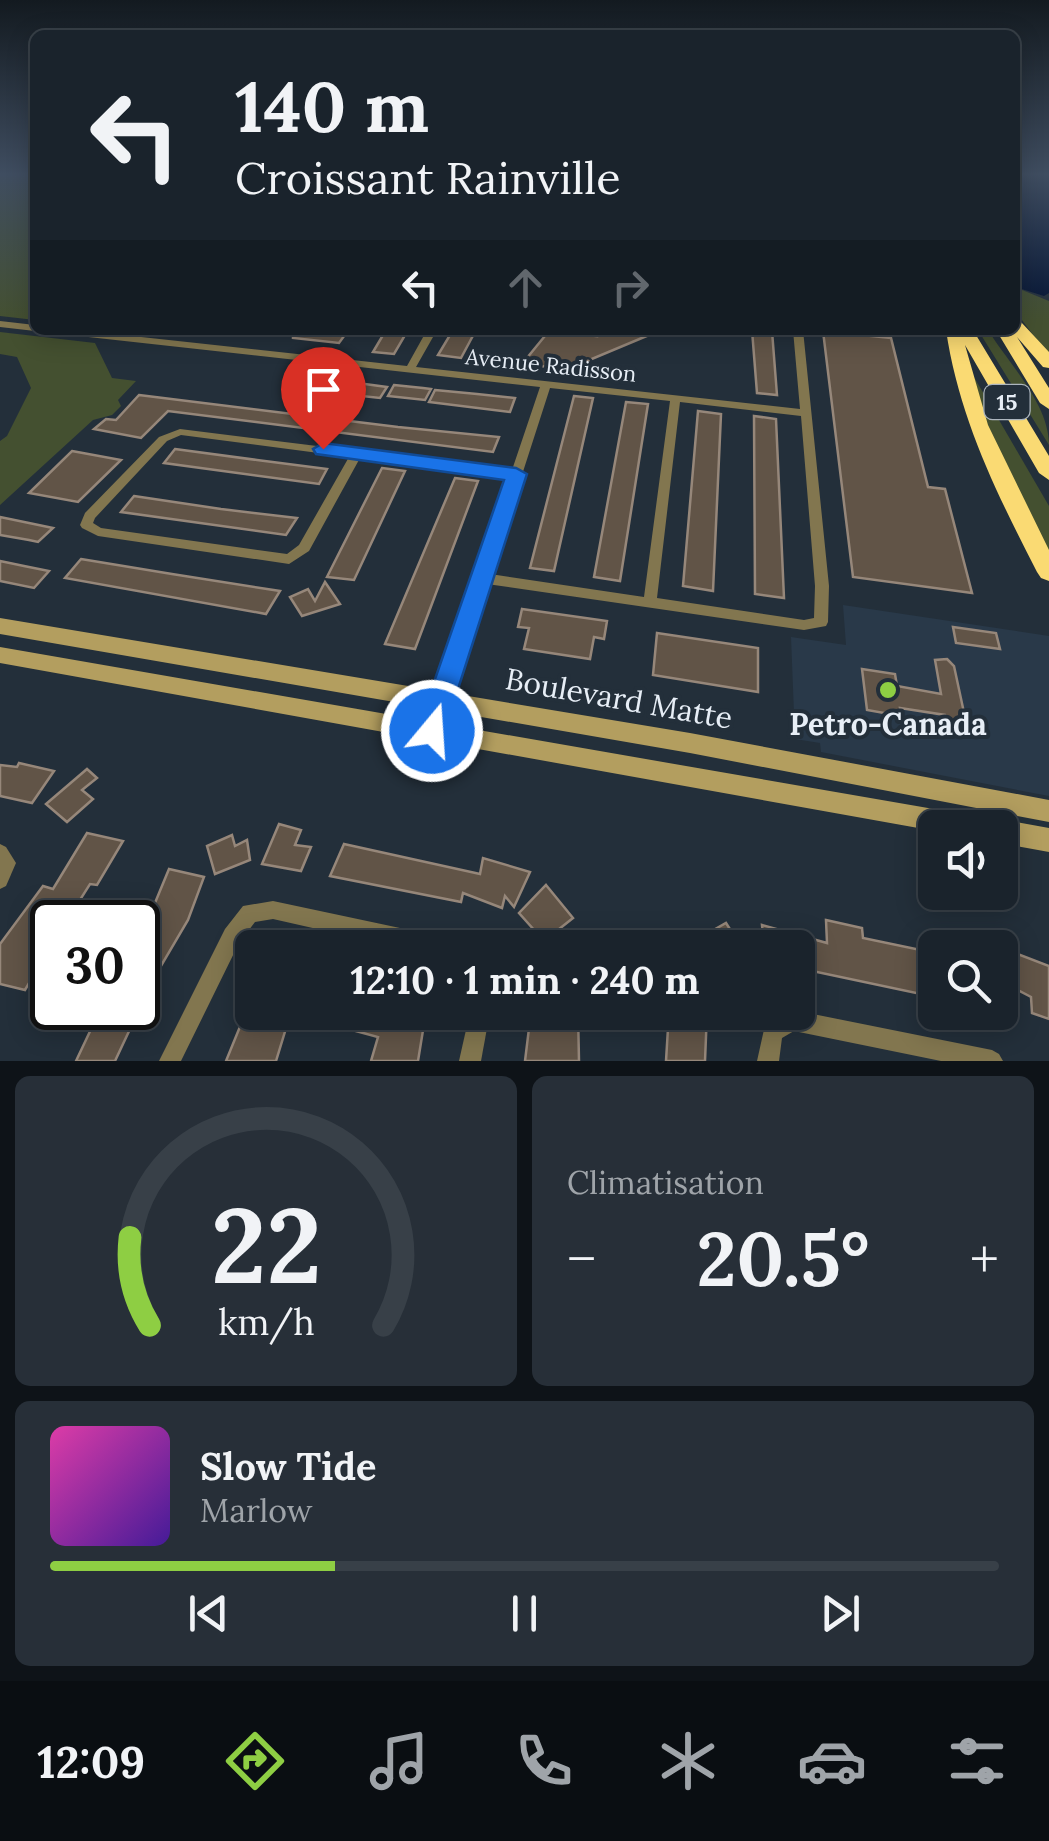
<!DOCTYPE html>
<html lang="fr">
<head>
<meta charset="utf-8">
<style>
	body { margin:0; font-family:Lora,serif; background:#272f38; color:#f1f3f6; height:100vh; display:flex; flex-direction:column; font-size:38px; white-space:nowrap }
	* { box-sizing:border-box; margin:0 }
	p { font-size:32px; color:#9fa4a9 }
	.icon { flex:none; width:55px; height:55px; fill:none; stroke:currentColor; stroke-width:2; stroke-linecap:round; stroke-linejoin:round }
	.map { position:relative; height:1061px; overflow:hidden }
	.drawer { display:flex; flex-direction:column; gap:15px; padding:15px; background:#0e1318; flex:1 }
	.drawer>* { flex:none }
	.top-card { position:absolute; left:30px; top:30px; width:990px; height:305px; border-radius:15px; box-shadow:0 5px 25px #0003,0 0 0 2px #384048; background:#1a232c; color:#f1f3f6; overflow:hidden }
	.buttons { position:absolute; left:918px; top:810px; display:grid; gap:20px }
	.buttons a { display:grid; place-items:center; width:100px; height:100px; border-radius:15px; background:#1a232c; box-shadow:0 5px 25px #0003,0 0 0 2px #384048; font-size:50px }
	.speed { position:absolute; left:30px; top:900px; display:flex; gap:20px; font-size:50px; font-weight:700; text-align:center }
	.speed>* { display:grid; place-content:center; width:130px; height:130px; border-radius:50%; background:#1a232c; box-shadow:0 5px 25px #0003,0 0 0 2px #384048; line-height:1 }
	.speed .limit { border:5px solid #111; border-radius:15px; background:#fff; color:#111 }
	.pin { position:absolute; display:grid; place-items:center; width:85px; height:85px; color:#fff; margin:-102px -42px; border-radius:50% 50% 50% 0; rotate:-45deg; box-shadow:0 0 10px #0007 }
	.pin .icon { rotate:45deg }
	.me { position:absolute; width:110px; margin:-55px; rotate:18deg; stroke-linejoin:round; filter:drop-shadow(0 0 8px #0008) }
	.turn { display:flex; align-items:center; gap:35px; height:210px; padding:0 40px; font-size:45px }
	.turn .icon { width:130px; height:130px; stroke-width:2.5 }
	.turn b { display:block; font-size:70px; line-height:85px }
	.lanes { display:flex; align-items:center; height:95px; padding:0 40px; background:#0003; justify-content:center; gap:50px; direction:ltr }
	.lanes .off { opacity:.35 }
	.big { font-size:75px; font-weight:700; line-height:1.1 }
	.drawer .card { flex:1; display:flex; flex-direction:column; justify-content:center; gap:15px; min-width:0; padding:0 35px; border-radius:15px; background:#272f38 }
	.drawer .dial { align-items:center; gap:0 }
	.dial svg { height:260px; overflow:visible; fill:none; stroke:#384048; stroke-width:7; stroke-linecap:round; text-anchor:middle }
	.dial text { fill:#f1f3f6; stroke:none }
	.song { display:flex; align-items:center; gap:30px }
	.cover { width:120px; height:120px; border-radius:15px; background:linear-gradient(135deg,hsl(320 70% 55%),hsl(260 70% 35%)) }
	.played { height:10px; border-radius:5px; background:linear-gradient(90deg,#8ece43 30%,#384048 30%) }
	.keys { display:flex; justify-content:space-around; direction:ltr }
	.heat { display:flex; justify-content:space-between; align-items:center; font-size:55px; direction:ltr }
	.drawer .tiles { flex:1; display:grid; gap:15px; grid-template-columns:1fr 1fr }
	.card:last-child { grid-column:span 2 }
	.trip { position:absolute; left:235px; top:930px; width:580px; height:100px; border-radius:15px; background:#1a232c; box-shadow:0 5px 25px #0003,0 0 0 2px #384048; font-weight:700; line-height:100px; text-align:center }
	.tab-bar { display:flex; height:160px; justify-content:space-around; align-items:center; background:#0a0e12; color:#9fa4a9 }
	.tab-bar .icon { width:70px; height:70px }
	.tab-bar .selected { color:#8ece43 }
	.tab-bar b { font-size:45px; color:#f1f3f6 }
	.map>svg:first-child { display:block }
	.built { fill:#293949 }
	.green { fill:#445030 }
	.water { fill:#021232 }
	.building { fill:#615447; stroke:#96877a; stroke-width:2.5 }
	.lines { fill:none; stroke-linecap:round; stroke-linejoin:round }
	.minor { fill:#82764f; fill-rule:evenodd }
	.secondary { fill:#b39e5f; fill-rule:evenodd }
	.motorway { fill:#fada73; fill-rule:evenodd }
	.route { fill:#1a73e8; stroke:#114b97; stroke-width:2.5 }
	.poi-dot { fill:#8ece43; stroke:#232f3a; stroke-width:4 }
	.labels { text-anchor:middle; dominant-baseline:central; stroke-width:8; stroke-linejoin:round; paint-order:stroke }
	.far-street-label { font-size:22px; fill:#e7eef6; stroke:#232f3a }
	.shield { fill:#232f3a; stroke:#acb5be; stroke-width:2.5 }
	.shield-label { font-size:22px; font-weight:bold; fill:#e7eef6 }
	.near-street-label { font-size:30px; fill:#e7eef6; stroke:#232f3a }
	.near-poi-label { font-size:30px; font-weight:bold; fill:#e7eef6; stroke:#232f3a }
</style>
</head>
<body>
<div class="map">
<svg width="1049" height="1061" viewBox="0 0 1049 1061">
	<rect width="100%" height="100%" fill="#232f3a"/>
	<!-- built -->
	<polygon class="built" points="843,605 1049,636 1049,796 821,752 820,743 795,739 791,637 846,645"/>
	<!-- green -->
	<g class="green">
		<polygon points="0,174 35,174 35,320 0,316"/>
		<polygon points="1015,287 1049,301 1049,356 1015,311"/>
		<path d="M978,330H988C1009,364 1049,404 1049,445Z"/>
		<polygon points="0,332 95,343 112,378 136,381 118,400 121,406 112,415 93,420 0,505 0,441 7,436 31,388 17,357 0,354"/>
		<polygon points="974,377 1049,506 1049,556 993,451"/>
	</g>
	<!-- water -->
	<polygon class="water" points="1015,174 1049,174 1049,293 1044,296 1015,287"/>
	<!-- building -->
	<g class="building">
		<polygon points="293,330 332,330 347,332 339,343 293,338"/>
		<polygon points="386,330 408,330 394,354 373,352"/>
		<polygon points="453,330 476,330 461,358 438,355"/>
		<polygon points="597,330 661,330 568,369 522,364 549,331 597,336"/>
		<polygon points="752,330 772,331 777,395 757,393"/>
		<polygon points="823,331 891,338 928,487 945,489 972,593 853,577"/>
		<polygon points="350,382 387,387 380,398 343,394"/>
		<polygon points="394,385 423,388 431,389 425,400 388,396"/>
		<polygon points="435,390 477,394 515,398 510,412 429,402"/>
		<polygon points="139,395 398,427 499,437 493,452 168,411 141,438 94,429 106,419 116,420"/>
		<polygon points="574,396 593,398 554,571 530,568"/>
		<polygon points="626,402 648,404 620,581 594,577"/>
		<polygon points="698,411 721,414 713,591 683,586"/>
		<polygon points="754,416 776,419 784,598 755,594"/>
		<polygon points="175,449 257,460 327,469 319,484 164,463"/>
		<polygon points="72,451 121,460 78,502 29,493"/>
		<polygon points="382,468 405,471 354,580 327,577"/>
		<polygon points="455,478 478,481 415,649 385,644"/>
		<polygon points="134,496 221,509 297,518 286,535 121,512"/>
		<polygon points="0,517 29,523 53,528 38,542 29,540 0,535"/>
		<polygon points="81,559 172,574 280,591 266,614 65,578"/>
		<polygon points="0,561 24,566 49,571 34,588 0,581"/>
		<polygon points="325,582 340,604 302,616 290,597 308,589 315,601"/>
		<polygon points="522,609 607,621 604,639 594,637 590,659 524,649 529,628 518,627"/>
		<polygon points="953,627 996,633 1000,649 956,643"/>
		<polygon points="657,633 758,648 758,692 653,675"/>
		<polygon points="947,659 954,666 969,736 953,734 945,715 900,708 901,716 867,710 862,669 895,674 897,686 941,694 935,660"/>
		<polygon points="19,763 54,771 32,803 0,796 0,765 17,767"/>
		<polygon points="87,769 97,778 82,790 93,799 67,822 46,804"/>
		<polygon points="279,824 301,830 295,845 311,847 301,871 262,864"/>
		<polygon points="87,833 123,841 97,885 90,884 66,922 52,922 52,944 25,990 0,984 0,944 43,886 53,889"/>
		<polygon points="232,835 235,846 247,840 250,860 215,874 207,846"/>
		<polygon points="344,844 480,874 483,858 530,872 514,907 505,896 502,908 463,893 461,902 330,876"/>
		<polygon points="169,869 204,877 188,920 155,976 115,1061 76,1061 93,1025 86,1023 93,1008 138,1008 138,944"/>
		<polygon points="546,885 573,918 544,941 519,913"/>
		<polygon points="826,920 862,928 863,938 935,953 935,997 798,968 798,948 764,948 762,925 827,943"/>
		<polygon points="726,923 742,948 682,948"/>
		<polygon points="1002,948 1049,966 1049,1019 1032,1013 1031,997 1006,984"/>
		<polygon points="246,1012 291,1012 276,1061 226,1061"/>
		<polygon points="360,1012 426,1012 418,1061 371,1061 378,1037 356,1031"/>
		<polygon points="531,1012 578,1012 579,1061 525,1061"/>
		<polygon points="669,1012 707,1012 705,1061 666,1061"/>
	</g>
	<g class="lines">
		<!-- minor -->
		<g class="minor">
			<polygon points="0,321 35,325 35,330 38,330 35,331 0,327"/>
			<path d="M47,330H77L407,366L427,330H437L416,367L800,409L793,330H803L829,586L828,622L826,626L804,630L487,584L440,731L438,736L432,738L426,736L424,731L510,477L360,458L309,551L289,564L98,536L82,528L80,525L85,513L159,437L180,429L512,470L540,387L52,333ZM550,388L670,401L644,597L490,574ZM680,402L801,416L815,586L814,618L804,620L657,598ZM181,435L349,457L299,545L287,554L101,528L93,523L95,518L167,441Z"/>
			<polygon points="0,844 6,847 16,863 6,886 0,889"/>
			<polygon points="273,901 447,938 454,941 456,948 401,948 273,919 255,922 239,943 181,1061 159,1061 225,929 243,906"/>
			<polygon points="798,1011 992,1050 999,1054 1003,1061 941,1061 794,1031 782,1038 779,1061 757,1061 765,1025 786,1012 798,1012"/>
			<polygon points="470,1012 490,1012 481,1061 459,1061"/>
		</g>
		<!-- secondary -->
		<g class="secondary">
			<polygon points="0,618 690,733 1049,800 1049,822 690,753 0,634"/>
			<polygon points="0,647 980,817 989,820 991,825 1000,819 1049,828 1049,852 1000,843 1000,828 935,828 935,831 0,663"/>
		</g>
		<!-- motorway -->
		<g class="motorway">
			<polygon points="1015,320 1021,322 1049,352 1049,368 1043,367 1017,337 1049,388 1049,409 1040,403 996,330 1015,330"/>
			<path d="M946,330H973L1049,456V480L1039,473L965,345L988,425L1049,550V581L1041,578L1037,572C997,494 959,418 946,330Z"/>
		</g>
	</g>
	<!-- sky -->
	<linearGradient id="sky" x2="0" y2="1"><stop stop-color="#131a20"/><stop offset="0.54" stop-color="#3f4d60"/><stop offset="1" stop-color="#3f4d60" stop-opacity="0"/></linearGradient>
	<rect width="1049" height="323" fill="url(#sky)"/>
	<!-- route -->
	<polygon class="route" points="323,443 516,468 527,474 442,739 432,743 422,739 417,731 504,480 316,454 313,449"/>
	<!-- markers -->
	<circle class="poi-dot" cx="888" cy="690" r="10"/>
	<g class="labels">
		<!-- far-street labels -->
		<g class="far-street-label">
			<text transform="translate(551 365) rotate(6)">Avenue Radisson</text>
		</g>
		<!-- shield labels -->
		<rect class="shield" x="984.5" y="385" width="45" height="34" rx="8"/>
		<g class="shield-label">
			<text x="1007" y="402">15</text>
		</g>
		<!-- near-street labels -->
		<g class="near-street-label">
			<text transform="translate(619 698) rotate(10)">Boulevard Matte</text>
		</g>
		<!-- near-poi labels -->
		<g class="near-poi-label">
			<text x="888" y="724">Petro-Canada</text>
		</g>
	</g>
</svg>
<div class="buttons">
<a><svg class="icon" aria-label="sound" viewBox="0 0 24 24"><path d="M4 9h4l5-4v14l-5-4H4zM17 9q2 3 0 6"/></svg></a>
<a><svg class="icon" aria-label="search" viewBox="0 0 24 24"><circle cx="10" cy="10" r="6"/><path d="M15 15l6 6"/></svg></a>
</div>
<div class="speed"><div class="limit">30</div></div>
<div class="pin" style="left:323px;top:449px;background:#d93025"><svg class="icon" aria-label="arrive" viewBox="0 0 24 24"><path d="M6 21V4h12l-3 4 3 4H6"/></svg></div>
<svg class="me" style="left:432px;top:731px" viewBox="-20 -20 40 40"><circle r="17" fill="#1a73e8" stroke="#fff" stroke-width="3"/><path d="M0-11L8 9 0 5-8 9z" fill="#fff"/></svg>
<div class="trip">12:10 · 1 min · 240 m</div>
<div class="top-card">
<div class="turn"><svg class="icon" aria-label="left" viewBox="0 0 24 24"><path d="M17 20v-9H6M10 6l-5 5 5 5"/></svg><div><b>140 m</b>Croissant Rainville</div></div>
<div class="lanes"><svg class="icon" aria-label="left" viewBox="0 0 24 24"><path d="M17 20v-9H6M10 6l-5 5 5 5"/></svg><svg class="icon off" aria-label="ahead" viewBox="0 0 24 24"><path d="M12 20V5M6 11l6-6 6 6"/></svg><svg class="icon off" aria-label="right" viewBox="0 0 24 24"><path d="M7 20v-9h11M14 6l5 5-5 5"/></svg></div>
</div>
</div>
<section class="drawer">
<div class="tiles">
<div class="card dial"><svg viewBox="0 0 100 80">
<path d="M14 69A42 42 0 1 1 86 69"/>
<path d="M14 69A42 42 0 0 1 8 42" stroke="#8ece43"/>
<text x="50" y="56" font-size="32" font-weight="700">22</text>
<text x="50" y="72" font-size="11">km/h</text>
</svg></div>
<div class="card"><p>Climatisation</p>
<div class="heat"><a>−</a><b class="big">20.5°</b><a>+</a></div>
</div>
<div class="card">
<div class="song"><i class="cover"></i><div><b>Slow Tide</b><p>Marlow</p></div></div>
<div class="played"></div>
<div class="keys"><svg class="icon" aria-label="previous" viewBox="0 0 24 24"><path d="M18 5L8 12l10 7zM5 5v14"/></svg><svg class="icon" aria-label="pause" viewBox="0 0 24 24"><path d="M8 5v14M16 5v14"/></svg><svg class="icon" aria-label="next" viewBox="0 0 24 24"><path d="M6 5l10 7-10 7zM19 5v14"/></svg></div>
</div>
</div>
</section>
<nav class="tab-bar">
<b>12:09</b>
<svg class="icon selected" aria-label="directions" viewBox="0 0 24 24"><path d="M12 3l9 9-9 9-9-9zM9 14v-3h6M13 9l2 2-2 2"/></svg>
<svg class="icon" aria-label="music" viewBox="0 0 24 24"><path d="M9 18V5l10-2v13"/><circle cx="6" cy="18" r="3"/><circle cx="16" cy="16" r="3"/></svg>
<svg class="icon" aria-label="phone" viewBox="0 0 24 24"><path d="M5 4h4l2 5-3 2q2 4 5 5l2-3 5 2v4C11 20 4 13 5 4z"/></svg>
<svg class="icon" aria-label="climate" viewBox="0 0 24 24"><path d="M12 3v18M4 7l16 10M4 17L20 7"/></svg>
<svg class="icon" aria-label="car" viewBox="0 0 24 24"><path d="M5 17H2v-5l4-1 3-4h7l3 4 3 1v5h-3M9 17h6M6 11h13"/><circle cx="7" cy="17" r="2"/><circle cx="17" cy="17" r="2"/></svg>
<svg class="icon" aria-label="filters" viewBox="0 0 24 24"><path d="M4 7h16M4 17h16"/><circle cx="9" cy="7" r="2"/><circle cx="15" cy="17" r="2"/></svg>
</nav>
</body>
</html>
